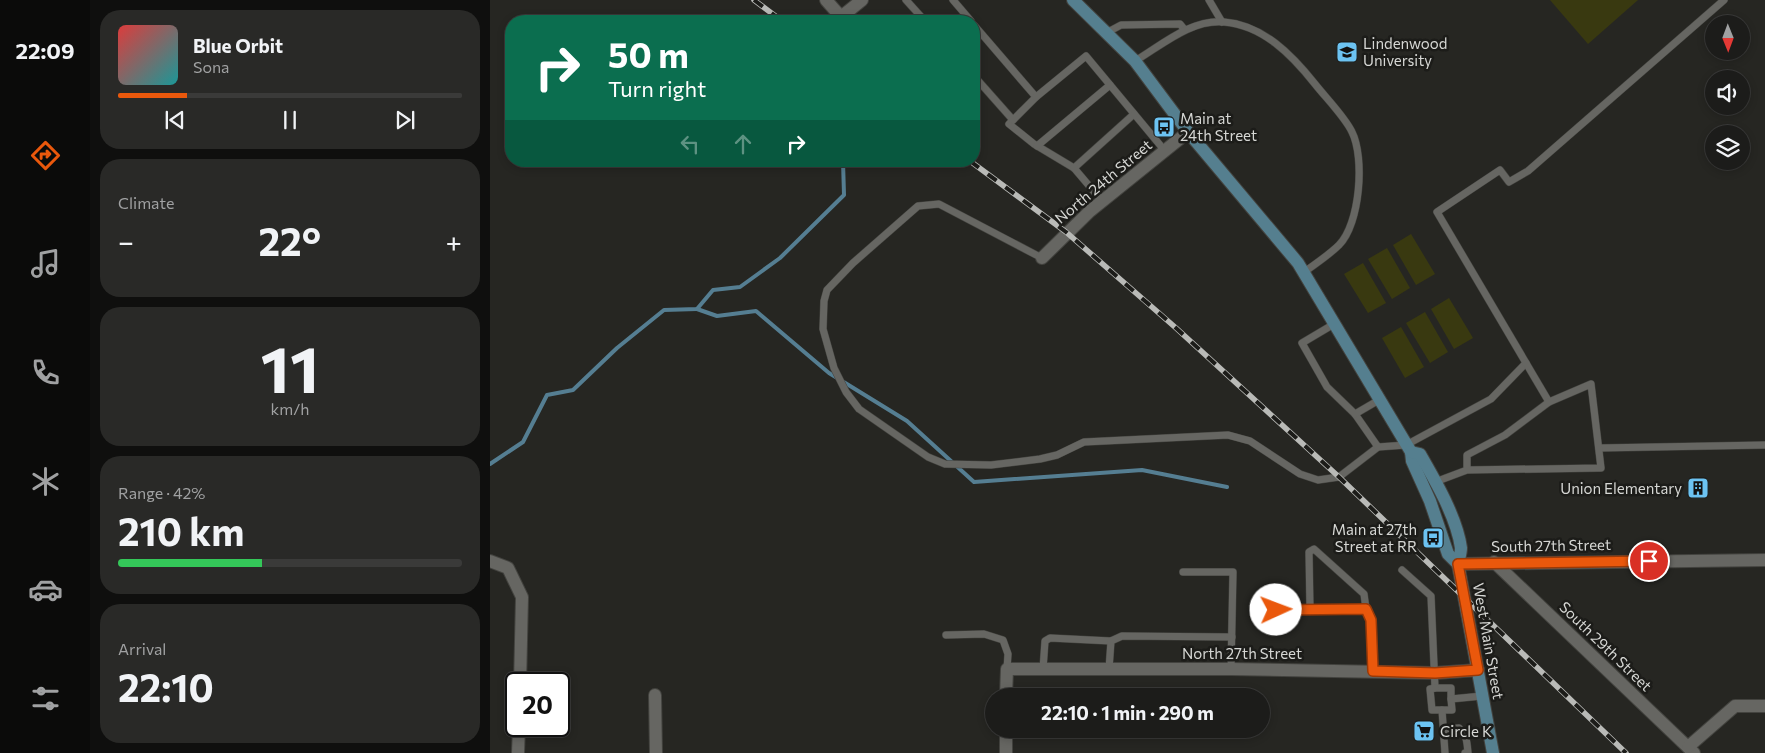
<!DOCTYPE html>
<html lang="en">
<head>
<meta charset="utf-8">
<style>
	body { margin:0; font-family:Commissioner,sans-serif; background:#292927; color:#f1f3f6; height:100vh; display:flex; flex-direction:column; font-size:19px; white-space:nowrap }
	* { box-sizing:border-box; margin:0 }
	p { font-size:16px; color:#a0a1a2 }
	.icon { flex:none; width:28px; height:28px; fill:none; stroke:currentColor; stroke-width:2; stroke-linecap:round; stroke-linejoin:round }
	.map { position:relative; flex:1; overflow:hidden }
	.side { display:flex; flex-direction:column; gap:10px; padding:10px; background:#0f0f0e; width:400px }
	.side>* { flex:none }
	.banner { position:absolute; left:15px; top:15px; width:475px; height:152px; border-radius:20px; box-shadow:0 2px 8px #0003,0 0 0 1px #3a3a39; background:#0b6e4f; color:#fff; overflow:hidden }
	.needle { width:32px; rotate:179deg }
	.controls { position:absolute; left:1215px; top:15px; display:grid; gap:10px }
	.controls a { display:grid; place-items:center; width:45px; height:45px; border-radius:50%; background:#1c1c1a; box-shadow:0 2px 8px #0003,0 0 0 1px #3a3a39; font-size:25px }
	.speed { position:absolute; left:15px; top:672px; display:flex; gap:10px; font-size:25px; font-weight:700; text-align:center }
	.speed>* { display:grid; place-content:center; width:65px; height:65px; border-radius:50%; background:#1c1c1a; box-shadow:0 2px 8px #0003,0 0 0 1px #3a3a39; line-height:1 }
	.speed .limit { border:2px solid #111; border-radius:8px; background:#fff; color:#111 }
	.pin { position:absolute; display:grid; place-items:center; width:42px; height:42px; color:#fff; margin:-21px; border:2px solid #fff; border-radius:50%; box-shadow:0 1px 5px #0007 }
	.me { position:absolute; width:55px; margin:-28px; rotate:88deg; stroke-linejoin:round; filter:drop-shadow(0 0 4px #0008) }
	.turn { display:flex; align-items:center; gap:18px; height:105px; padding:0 20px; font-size:22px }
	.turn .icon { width:65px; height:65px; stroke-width:2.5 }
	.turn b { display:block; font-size:35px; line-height:42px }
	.lanes { display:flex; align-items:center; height:48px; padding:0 20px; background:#0003; justify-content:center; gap:25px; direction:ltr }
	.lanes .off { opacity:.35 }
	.big { font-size:38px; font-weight:700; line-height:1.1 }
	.side .tile { flex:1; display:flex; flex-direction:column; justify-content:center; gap:8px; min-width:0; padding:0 18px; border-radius:20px; background:#292927 }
	.side .dial { align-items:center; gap:0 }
	.dial b { font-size:65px; line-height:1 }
	.song { display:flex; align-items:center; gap:15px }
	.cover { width:60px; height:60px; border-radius:8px; background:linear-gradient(135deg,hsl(0 70% 55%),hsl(180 70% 35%)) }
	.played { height:5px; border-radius:2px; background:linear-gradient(90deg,#ea580c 20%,#3a3a39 20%) }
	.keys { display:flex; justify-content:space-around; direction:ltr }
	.heat { display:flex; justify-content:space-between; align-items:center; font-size:28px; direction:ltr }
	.charge { height:8px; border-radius:4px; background:linear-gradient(90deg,#34c759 42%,#3a3a39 0) }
	.trip { position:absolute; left:495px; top:688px; width:285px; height:50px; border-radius:25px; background:#1c1c1a; box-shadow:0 2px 8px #0003,0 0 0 1px #3a3a39; font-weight:700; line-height:50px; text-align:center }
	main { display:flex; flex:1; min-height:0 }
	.menu { display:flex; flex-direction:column; width:90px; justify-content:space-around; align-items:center; background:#0b0b0a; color:#a0a1a2 }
	.menu .icon { width:35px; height:35px }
	.menu .on { color:#ea580c }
	.menu b { font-size:22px; color:#f1f3f6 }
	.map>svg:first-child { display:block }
	.pitch { fill:#393910 }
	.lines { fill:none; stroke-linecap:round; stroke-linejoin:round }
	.stream { stroke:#557e92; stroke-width:4 }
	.service-casing { stroke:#43433f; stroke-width:8 }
	.minor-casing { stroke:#43433f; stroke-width:14 }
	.secondary-casing { stroke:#43433f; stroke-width:14 }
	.service { stroke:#666662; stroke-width:7 }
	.minor { stroke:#666662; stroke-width:12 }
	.secondary { stroke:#557f8f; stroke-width:12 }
	.rail-casing { stroke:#b9bab7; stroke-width:5.5 }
	.rail { stroke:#1c1c19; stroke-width:4; stroke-dasharray:11; stroke-linecap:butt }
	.route-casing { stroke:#983908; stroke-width:12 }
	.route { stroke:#ea580c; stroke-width:9 }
	.labels { text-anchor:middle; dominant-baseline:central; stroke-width:5; stroke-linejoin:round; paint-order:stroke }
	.poi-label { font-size:15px; fill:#d6d7d4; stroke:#1c1c19; text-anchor:start }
	.street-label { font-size:15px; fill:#d6d7d4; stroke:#1c1c19 }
</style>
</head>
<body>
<main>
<nav class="menu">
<b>22:09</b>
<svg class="icon on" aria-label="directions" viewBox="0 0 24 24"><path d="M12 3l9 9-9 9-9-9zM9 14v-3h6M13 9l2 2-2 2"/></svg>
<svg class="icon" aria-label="music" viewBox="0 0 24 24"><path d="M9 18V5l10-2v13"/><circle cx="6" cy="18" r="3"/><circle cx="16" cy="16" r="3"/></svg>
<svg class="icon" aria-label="phone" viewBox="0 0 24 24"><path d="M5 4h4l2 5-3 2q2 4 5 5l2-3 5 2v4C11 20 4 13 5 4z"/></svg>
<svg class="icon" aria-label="climate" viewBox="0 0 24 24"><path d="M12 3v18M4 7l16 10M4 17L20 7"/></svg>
<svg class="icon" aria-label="car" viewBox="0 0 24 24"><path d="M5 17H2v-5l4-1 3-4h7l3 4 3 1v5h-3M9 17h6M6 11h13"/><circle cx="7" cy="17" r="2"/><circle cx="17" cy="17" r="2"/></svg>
<svg class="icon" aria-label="filters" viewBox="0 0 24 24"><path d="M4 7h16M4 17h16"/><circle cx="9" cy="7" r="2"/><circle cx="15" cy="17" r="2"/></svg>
</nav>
<section class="side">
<div class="tile">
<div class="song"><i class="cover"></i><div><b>Blue Orbit</b><p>Sona</p></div></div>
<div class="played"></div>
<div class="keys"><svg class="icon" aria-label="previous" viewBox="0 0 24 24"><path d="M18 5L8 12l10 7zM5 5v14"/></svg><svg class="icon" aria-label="pause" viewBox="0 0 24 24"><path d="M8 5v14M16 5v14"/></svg><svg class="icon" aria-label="next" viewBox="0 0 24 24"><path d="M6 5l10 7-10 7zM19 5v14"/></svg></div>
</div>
<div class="tile"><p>Climate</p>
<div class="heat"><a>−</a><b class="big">22°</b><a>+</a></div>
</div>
<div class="tile dial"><b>11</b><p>km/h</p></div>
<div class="tile"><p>Range · 42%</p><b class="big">210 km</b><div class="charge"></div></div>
<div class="tile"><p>Arrival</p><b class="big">22:10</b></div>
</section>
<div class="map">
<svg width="1275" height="753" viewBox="0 0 1275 753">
	<rect width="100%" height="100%" fill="#262622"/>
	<!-- pitch -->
	<g class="pitch">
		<polygon points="1060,0 1148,0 1098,44"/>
		<polygon points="921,234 945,274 926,285 903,245"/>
		<polygon points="897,248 920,288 902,299 878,259"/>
		<polygon points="873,263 896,303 878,313 854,274"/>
		<polygon points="959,298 983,338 964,349 941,309"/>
		<polygon points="935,312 958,352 940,363 916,323"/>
		<polygon points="911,327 934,367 915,378 892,338"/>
	</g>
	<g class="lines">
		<!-- stream -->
		<g class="stream">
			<polyline points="207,309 227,316 266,311 339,373 417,421 484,482 652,470 737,487"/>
			<polyline points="0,464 33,442 57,395 83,390 127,348 174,310 207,309 223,290 250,287 290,258 354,195 353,161"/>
		</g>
		<!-- service casing -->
		<g class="service-casing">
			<g id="service">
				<polyline points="416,0 435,21"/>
				<polyline points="463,0 481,21"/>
				<polyline points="719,0 732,22"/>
				<polyline points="484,25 546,97 519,124 544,144 584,168 612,201"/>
				<polyline points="616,33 631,25 690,24 694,29"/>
				<path d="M645,61C672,45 701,19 734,22C773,25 802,55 825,84C836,98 855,117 862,132C875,158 870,224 849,245C839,255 825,264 813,273"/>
				<polyline points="484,76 523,120"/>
				<polyline points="546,97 596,56 675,151"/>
				<polyline points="547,146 620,85"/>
				<polyline points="584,168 644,114"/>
				<polyline points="552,258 449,204 428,206 363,263 337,290 334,301 333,329 344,368 356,392 369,409 438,457 455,464 501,465 550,459 567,455 594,442 738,435 760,441 810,474 828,480 849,477 888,447"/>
				<polyline points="844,324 812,343 837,387 865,414 888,447 916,445 1001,399 1036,363 947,212 1010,170 1019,182 1038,171 1234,0"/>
				<polyline points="1036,363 1059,402"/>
				<polyline points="865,414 889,400"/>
				<polyline points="1109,448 1275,445"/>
				<polyline points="945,482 977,470 1111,468 1101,384 1059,402 1015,435 977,455 977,470"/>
				<polyline points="912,570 941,596 945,688 961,688 961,699"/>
				<polyline points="693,572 743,572 741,669"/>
				<polyline points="820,609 876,609"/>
				<polyline points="787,610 820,609 819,552 824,549 874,594 876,609 881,620 883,671"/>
				<polyline points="456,635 494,634 513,640 518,654 517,669"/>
				<polyline points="553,669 555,641 560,638 621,641"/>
				<polyline points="619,669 621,641 632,636 742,637"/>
				<polyline points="945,688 940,689 942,710 952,710"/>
				<path d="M953,729L969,728C977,735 977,742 978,753H975"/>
				<polyline points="955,753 952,710 962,710 961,699 992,696"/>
			</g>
		</g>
		<!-- minor casing -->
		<g class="minor-casing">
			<g id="minor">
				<polyline points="336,0 351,17 372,0"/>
				<polyline points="552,258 600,211 698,132"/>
				<polyline points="0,561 18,568 32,597 30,684"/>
				<polyline points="1004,562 1204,753"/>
				<polyline points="968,564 1275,560"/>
				<polyline points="165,695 166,753"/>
				<polyline points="516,696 517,669 741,669 945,673 988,670"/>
				<polyline points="1198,747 1245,706 1275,706"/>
				<polyline points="28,753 29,726"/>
				<polyline points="516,753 516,729"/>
			</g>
		</g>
		<!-- secondary casing -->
		<g class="secondary-casing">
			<g id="secondary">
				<polyline points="583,0 645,61 698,132 808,263 921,452 922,461 940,501 958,554 968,564"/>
				<path d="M921,452L930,454C945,480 967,518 971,548C971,553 969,559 968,564L1003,753"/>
			</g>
		</g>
		<!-- service -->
		<use href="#service" class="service"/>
		<!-- minor -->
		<use href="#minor" class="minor"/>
		<!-- secondary -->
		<use href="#secondary" class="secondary"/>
		<!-- rail casing -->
		<g class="rail-casing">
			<g id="rail">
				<polyline points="264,0 292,21"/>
				<polyline points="480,161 576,232 686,328 849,477 1136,753"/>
			</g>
		</g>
		<!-- rail -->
		<use href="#rail" class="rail"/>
	</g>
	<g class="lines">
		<!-- route casing -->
		<g class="route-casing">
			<polyline id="route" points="786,610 876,609 881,620 883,671 945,673 988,670 968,564 1159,561"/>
		</g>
		<!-- route -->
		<use href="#route" class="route"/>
	</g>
	<!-- icons -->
	<defs>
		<g id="university-square" transform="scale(1.125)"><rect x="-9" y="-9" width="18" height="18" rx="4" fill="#6cc3f2" stroke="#1c1c19"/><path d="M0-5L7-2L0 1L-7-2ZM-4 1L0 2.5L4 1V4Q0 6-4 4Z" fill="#111"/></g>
		<g id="bus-square" transform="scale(1.125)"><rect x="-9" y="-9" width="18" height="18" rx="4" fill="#6cc3f2" stroke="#1c1c19"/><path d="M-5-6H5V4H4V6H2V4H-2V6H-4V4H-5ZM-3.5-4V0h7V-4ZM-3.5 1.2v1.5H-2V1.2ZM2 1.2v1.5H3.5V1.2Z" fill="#111"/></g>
		<g id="building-square" transform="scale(1.125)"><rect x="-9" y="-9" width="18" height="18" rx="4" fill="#6cc3f2" stroke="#1c1c19"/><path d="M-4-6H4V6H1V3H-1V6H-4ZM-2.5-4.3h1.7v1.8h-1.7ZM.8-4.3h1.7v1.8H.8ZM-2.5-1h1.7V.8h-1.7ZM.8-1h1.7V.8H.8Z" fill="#111"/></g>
		<g id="supermarket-square" transform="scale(1.125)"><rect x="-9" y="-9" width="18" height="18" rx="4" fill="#6cc3f2" stroke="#1c1c19"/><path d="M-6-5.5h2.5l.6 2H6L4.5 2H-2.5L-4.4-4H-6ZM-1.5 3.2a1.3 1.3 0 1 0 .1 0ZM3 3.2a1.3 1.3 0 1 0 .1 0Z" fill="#111"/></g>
	</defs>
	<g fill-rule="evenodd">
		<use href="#university-square" x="857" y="52"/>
		<use href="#bus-square" x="674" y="127"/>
		<use href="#building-square" x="1208" y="488"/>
		<use href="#bus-square" x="943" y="538"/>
		<use href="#supermarket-square" x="934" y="731"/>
	</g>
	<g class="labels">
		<!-- poi labels -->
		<g class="poi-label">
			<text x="873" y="43">Lindenwood<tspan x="873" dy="17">University</tspan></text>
			<text x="690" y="118">Main at<tspan x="690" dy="17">24th Street</tspan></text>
			<text x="1192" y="488" text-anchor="end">Union Elementary</text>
			<text x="927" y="529" text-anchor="end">Main at 27th<tspan x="927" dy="17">Street at RR</tspan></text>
			<text x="950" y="731">Circle K</text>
		</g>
		<!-- street labels -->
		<g class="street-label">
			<text transform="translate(613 181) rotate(-40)">North 24th Street</text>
			<text transform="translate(1061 545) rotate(-1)">South 27th Street</text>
			<text transform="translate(999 641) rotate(80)">West Main Street</text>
			<text transform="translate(1116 646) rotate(44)">South 29th Street</text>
			<text x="752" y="653">North 27th Street</text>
		</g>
	</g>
</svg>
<div class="controls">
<a><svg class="needle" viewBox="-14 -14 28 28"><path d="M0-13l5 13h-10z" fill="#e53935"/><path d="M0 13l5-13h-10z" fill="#a0a1a2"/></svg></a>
<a><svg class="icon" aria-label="sound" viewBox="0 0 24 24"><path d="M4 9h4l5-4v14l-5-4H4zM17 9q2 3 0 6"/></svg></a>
<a><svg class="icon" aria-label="layers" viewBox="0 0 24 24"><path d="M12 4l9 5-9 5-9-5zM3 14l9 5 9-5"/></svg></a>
</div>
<div class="speed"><div class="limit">20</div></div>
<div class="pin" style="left:1159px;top:561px;background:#d93025"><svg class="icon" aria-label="arrive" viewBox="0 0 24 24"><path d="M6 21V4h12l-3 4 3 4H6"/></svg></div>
<svg class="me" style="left:786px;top:610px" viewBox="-20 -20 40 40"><circle r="19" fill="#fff"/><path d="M0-13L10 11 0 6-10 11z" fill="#ea580c"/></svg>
<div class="trip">22:10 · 1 min · 290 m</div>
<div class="banner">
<div class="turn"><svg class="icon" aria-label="right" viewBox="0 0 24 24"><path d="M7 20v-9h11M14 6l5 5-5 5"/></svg><div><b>50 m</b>Turn right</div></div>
<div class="lanes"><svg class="icon off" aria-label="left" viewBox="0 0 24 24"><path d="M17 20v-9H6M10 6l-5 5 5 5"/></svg><svg class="icon off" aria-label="ahead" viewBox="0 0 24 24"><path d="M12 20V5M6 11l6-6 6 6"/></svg><svg class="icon" aria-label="right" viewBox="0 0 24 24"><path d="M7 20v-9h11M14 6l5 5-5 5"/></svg></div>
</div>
</div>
</main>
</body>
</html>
